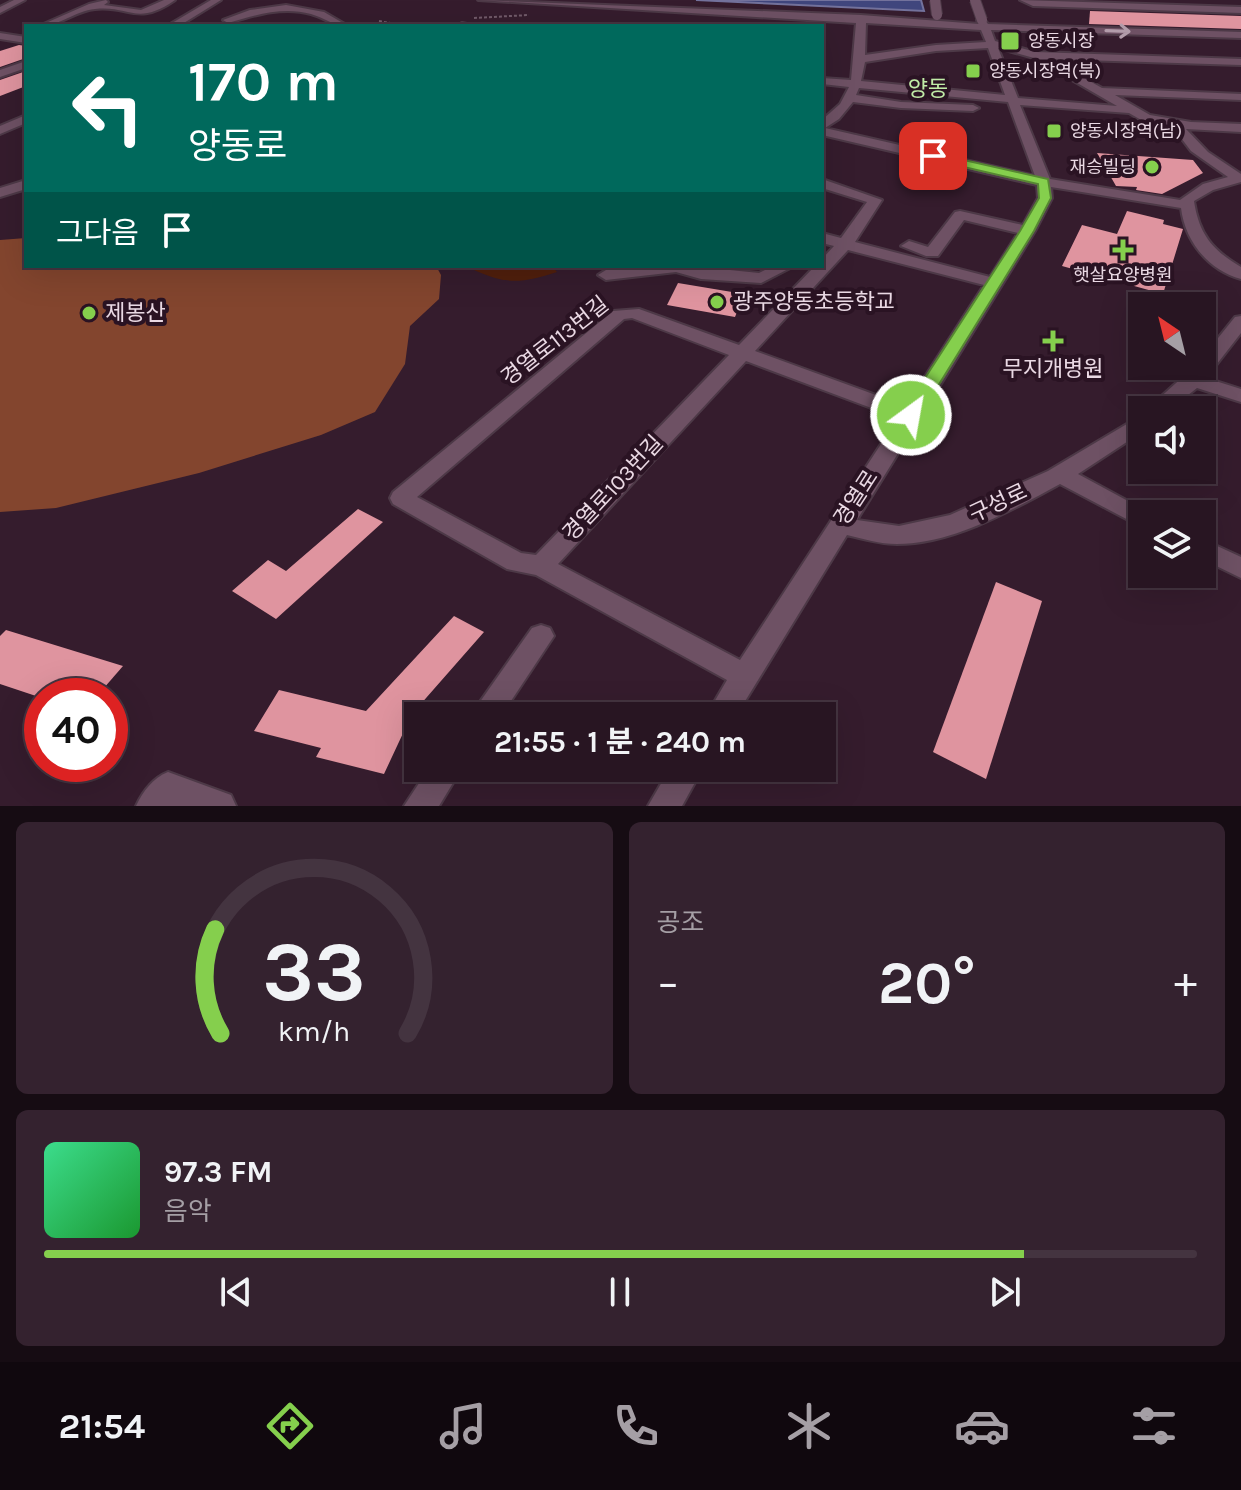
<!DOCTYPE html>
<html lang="ko">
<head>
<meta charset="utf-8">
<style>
	body { margin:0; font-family:Karla,"Noto Sans KR",sans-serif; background:#34222f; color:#f1f3f6; height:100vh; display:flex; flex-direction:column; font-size:30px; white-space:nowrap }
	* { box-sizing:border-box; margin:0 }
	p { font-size:26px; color:#a59fa5 }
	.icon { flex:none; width:44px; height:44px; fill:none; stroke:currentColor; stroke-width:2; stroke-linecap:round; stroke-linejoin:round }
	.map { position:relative; height:806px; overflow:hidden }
	.side { display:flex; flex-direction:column; gap:16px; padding:16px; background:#160c13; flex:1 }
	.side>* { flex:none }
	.top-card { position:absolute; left:24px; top:24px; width:800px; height:244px; border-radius:0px; box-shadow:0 8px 32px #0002,0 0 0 2px #443440; background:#00695c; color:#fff; overflow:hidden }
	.needle { width:52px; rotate:325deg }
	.controls { position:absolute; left:1128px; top:292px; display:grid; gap:16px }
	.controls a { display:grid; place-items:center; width:88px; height:88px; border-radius:0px; background:#281522; box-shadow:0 8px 32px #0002,0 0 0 2px #443440; font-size:40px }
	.speed { position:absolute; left:24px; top:678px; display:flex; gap:16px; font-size:40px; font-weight:700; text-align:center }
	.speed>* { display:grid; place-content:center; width:104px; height:104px; border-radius:50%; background:#281522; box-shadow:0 8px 32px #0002,0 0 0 2px #443440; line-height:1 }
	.speed .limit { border:12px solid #d22; background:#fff; color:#111 }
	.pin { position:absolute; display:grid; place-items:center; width:68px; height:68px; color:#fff; margin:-34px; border-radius:16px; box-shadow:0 4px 12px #0006 }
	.me { position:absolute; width:88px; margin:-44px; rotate:32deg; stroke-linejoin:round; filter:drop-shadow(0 0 6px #0008) }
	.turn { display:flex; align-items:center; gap:28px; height:168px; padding:0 32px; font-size:36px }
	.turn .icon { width:104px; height:104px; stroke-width:2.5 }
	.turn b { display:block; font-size:56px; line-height:68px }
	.then { display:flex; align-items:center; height:76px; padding:0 32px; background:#0003; gap:16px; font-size:30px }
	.big { font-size:60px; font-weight:700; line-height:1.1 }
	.side .tile { flex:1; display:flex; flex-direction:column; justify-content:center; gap:12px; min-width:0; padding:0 28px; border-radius:12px; background:#34222f }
	.side .dial { align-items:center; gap:0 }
	.dial svg { height:208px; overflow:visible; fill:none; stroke:#443440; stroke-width:7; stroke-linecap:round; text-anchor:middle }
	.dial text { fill:#f1f3f6; stroke:none }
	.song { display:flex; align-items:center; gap:24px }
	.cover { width:96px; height:96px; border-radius:12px; background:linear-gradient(135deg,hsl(150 70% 55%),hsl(130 70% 35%)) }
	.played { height:8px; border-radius:4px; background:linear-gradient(90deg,#85cf4d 85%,#443440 85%) }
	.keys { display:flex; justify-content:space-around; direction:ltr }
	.heat { display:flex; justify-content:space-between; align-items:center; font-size:44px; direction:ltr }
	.side .tiles { flex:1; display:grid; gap:16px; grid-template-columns:1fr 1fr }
	.tile:last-child { grid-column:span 2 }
	.trip { position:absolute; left:404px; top:702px; width:432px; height:80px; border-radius:0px; background:#281522; box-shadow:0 8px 32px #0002,0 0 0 2px #443440; font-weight:700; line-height:80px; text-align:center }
	.menu { display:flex; height:128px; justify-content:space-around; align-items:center; background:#10080e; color:#a59fa5 }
	.menu .icon { width:56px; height:56px }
	.menu .current { color:#85cf4d }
	.menu b { font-size:36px; color:#f1f3f6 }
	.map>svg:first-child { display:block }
	.green { fill:#501f0c }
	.forest { fill:#83452e }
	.water { fill:#40467d; stroke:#73729c; stroke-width:2 }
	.building { fill:#df949f }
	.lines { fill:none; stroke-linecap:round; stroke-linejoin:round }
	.minor-casing { stroke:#4d3947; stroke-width:4 }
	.path { stroke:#715a69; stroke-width:2; stroke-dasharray:3 2; stroke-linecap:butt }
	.minor { fill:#6e5164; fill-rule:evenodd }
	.minor-bridge-casing { stroke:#4d3947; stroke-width:12; stroke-linecap:butt }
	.minor-bridge { stroke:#6e5164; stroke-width:10 }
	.oneway { stroke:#b29caa }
	.route { fill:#85cf4d; stroke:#568732; stroke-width:2 }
	.poi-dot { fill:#85cf4d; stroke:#2a1323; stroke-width:3 }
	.labels { text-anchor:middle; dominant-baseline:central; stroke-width:8; stroke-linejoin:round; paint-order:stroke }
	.far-poi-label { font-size:18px; fill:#ead9e4; stroke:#2a1323; text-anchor:start }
	.far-quarter-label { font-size:22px; fill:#c0eba7; stroke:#2a1323 }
	.poi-label { font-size:22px; fill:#ead9e4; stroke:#2a1323; text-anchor:start }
	.street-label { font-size:22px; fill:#ead9e4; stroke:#2a1323 }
</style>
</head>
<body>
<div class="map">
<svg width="1241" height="806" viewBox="0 0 1241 806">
	<rect width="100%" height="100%" fill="#351c2d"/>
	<!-- green -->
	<path class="green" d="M466,266H552L557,272C518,285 502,284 466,266Z"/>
	<!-- forest -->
	<polygon class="forest" points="26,238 26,266 436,266 441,275 439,299 410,326 405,364 375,412 321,435 199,473 56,508 0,512 0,240"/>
	<!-- water -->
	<polygon class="water" points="696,0 921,0 924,11"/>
	<!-- building -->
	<g class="building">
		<polygon points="1090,11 1241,16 1241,29 1089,24"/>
		<polygon points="19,45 26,46 26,58 0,67 0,51"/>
		<polygon points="26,71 26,86 0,96 0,80"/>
		<polygon points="1097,153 1193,160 1203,173 1162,194 1136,190 1137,187 1116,186"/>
		<polygon points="1127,211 1164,220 1163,224 1183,229 1163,294 1062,266 1082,225 1117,234"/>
		<polygon points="678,283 744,294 735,317 667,305"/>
		<polygon points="358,509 383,522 276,619 232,591 268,560 286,571"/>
		<polygon points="996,582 1042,601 986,779 933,752"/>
		<polygon points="454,616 484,632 412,714 384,774 316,757 321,748 254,731 279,690 366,711"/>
		<polygon points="6,630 123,666 97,696 36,696 0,684 0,636"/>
	</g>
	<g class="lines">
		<!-- minor casing -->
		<g class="minor-casing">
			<g id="minor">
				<polygon points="14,0 25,0 0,13 0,7"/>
				<path d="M106,0L108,2L104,5L141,10L164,0H175C136,27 130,5 95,9C75,11 60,26 39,26L89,4Z"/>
				<polygon points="211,0 221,0 179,26 167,26"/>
				<path d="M478,0L861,15L979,24L977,20L982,17L988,24L1241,32V38L991,30L995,41L1036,52L1241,59V65L1050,59L1102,88L1241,94V100L1115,95L1150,115L1191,122L1241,124V132L1186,129L1208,152L1241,174V182L1213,190L1194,201C1199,234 1212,250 1241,267V279C1208,270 1185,241 1181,208L1051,187L1052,198L1035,231L857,520L899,526L950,515L1048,471L1142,415V432L1078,474L1152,514H1142V526L1134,523L1060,484C1012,510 953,544 897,544C880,544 863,539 847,535L736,716H706L727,680L536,575L507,569L393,504L390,498L393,492L613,311L639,309L739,345L815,266H822V259L834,246L822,243V233L841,238L867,202L822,188V179L882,200L855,242L990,277L1018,233L964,220L938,256H926L901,246L909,241L928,247L955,212L960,211L1023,225L1038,198L1037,185L822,135V120L840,104L849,87L822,84V78L851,80L856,23ZM866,23L981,30L986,42L936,45L865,55ZM988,48L1005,95L861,81L865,62L936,51ZM998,48L1034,58L1117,106L1018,98ZM859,88L1008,102L1035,176L825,128L839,119L853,102L901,108L973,111L979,108L973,105L901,102L856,95ZM1020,105L1129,113L1143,121L1172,126L1191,151L1228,177L1203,184L1180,200L1050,179ZM848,250L984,285L906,406L755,351ZM632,318L729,355L536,555L521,553L417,497L624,319ZM746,361L898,418L740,660L558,564Z"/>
				<polygon points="1020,0 1241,7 1241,13 1033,6"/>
				<path d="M286,5L324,12L348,26C333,26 325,18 311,14C283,6 255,15 228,23L223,20L250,10Z"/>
				<polygon points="462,23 467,24 469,26 457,26"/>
				<polygon points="0,33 26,37 26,43 0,39"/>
				<polygon points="26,61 26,68 0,77 0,70"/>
				<polygon points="26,115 26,123 0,134 0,126"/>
				<polygon points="26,180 26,189 0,197 0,188"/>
				<polygon points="643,266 691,266 759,273 773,266 794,266 761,283 701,279 676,272 606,280 598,275 606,270"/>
				<polygon points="1241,316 1241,333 1206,378 1241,389 1241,402 1197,388 1169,410 1146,410 1195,366 1202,366 1202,358 1235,317"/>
				<polygon points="1202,539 1241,557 1241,578 1202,559"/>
				<polygon points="541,625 550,628 554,636 501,716 470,716 532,628"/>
				<polygon points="429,768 462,768 439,806 404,806"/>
				<polygon points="670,768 703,768 682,806 648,806"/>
				<path d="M168,772L231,795L236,806H136C143,791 153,778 168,772Z"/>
			</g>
		</g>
		<!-- path -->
		<g class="path">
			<polyline points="474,18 529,15"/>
			<polyline points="379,21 407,26"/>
			<polyline points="412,26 449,23"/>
		</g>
		<!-- minor -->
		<use href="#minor" class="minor"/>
		<!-- minor-bridge casing -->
		<g class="minor-bridge-casing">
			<g id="minor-bridge">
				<polyline points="935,0 937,15"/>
				<polyline points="975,0 982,20"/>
			</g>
		</g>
		<!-- minor-bridge -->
		<use href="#minor-bridge" class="minor-bridge"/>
	</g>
	<!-- one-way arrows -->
	<defs><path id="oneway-shaft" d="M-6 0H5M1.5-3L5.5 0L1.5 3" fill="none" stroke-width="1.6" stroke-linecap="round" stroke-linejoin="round" transform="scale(2)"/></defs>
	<use class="oneway" href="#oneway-shaft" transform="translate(1118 31) rotate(2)"/>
	<!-- route -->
	<polygon class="route" points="933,153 1048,179 1051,198 1034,231 920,415 911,421 901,415 1020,231 1039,198 1038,184 929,159 929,154"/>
	<!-- markers -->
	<g class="poi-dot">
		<rect x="1000" y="31" width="20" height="20" rx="4"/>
		<rect x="965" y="63" width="16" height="16" rx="4"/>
		<rect x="1046" y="123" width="16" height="16" rx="4"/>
		<circle cx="1152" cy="167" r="8"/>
		<path d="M1119 238h8v8h8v8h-8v8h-8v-8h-8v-8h8z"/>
		<circle cx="717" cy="302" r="8"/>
		<circle cx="89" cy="313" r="8"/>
		<path d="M1049 329h8v8h8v8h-8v8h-8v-8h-8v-8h8z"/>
	</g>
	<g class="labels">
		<!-- far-poi labels -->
		<g class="far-poi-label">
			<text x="1028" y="41">양동시장</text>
			<text x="989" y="71">양동시장역(북)</text>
			<text x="1070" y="131">양동시장역(남)</text>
			<text x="1136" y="167" text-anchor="end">재승빌딩</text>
			<text x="1123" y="275" text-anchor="middle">햇살요양병원</text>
		</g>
		<!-- far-quarter labels -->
		<g class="far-quarter-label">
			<text x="928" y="89">양동</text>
		</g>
		<!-- poi labels -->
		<g class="poi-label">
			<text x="733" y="302">광주양동초등학교</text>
			<text x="105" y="313">제봉산</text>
			<text x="1053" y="369" text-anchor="middle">무지개병원</text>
		</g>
		<!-- street labels -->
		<g class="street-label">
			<text transform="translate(555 341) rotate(-38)">경열로113번길</text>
			<text transform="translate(613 488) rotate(-47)">경열로103번길</text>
			<text transform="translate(856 498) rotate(-57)">경열로</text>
			<text transform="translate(998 503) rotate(-25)">구성로</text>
		</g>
	</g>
</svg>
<div class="controls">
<a><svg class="needle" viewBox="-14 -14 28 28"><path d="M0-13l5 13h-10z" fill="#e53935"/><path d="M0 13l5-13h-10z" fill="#a59fa5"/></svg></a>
<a><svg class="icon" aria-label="sound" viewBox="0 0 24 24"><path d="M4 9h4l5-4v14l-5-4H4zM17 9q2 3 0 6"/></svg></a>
<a><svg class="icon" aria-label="layers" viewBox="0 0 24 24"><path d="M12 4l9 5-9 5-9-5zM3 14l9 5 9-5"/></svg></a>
</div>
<div class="speed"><div class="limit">40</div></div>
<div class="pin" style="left:933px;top:156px;background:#d93025"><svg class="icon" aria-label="arrive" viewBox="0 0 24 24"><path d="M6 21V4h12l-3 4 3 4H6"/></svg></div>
<svg class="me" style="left:911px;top:415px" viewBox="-20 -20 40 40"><circle r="17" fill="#85cf4d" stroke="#fff" stroke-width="3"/><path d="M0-11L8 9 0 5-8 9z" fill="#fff"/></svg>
<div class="trip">21:55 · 1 분 · 240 m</div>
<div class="top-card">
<div class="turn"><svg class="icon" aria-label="left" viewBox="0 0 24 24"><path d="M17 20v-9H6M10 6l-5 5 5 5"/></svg><div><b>170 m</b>양동로</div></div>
<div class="then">그다음<svg class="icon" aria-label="arrive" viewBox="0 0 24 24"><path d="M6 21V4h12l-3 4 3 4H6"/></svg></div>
</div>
</div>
<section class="side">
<div class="tiles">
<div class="tile dial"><svg viewBox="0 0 100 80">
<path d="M14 69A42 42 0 1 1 86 69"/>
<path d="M14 69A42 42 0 0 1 12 29" stroke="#85cf4d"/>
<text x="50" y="56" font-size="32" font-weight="700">33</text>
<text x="50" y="72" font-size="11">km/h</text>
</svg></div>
<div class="tile"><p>공조</p>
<div class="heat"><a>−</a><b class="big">20°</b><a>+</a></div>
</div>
<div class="tile">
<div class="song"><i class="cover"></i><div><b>97.3 FM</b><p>음악</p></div></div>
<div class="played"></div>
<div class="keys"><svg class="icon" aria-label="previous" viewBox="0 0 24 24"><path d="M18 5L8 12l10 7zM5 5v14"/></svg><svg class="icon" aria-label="pause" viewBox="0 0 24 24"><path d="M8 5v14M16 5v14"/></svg><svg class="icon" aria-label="next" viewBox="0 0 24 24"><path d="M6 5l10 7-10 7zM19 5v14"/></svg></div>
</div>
</div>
</section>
<nav class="menu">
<b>21:54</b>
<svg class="icon current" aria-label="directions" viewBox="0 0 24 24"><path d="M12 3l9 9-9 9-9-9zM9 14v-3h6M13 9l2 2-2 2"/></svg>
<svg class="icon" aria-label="music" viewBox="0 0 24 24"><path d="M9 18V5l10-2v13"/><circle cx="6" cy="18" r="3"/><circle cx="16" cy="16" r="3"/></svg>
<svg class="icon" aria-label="phone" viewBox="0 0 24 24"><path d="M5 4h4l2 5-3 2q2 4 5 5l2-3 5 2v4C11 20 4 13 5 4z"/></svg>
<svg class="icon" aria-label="climate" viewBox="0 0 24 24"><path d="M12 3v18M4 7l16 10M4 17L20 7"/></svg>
<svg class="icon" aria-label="car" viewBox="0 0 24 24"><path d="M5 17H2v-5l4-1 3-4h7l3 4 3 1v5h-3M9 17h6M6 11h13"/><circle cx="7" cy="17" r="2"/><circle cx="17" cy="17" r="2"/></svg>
<svg class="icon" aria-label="filters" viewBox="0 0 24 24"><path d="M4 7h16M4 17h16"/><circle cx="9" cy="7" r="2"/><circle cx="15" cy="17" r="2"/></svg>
</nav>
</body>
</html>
